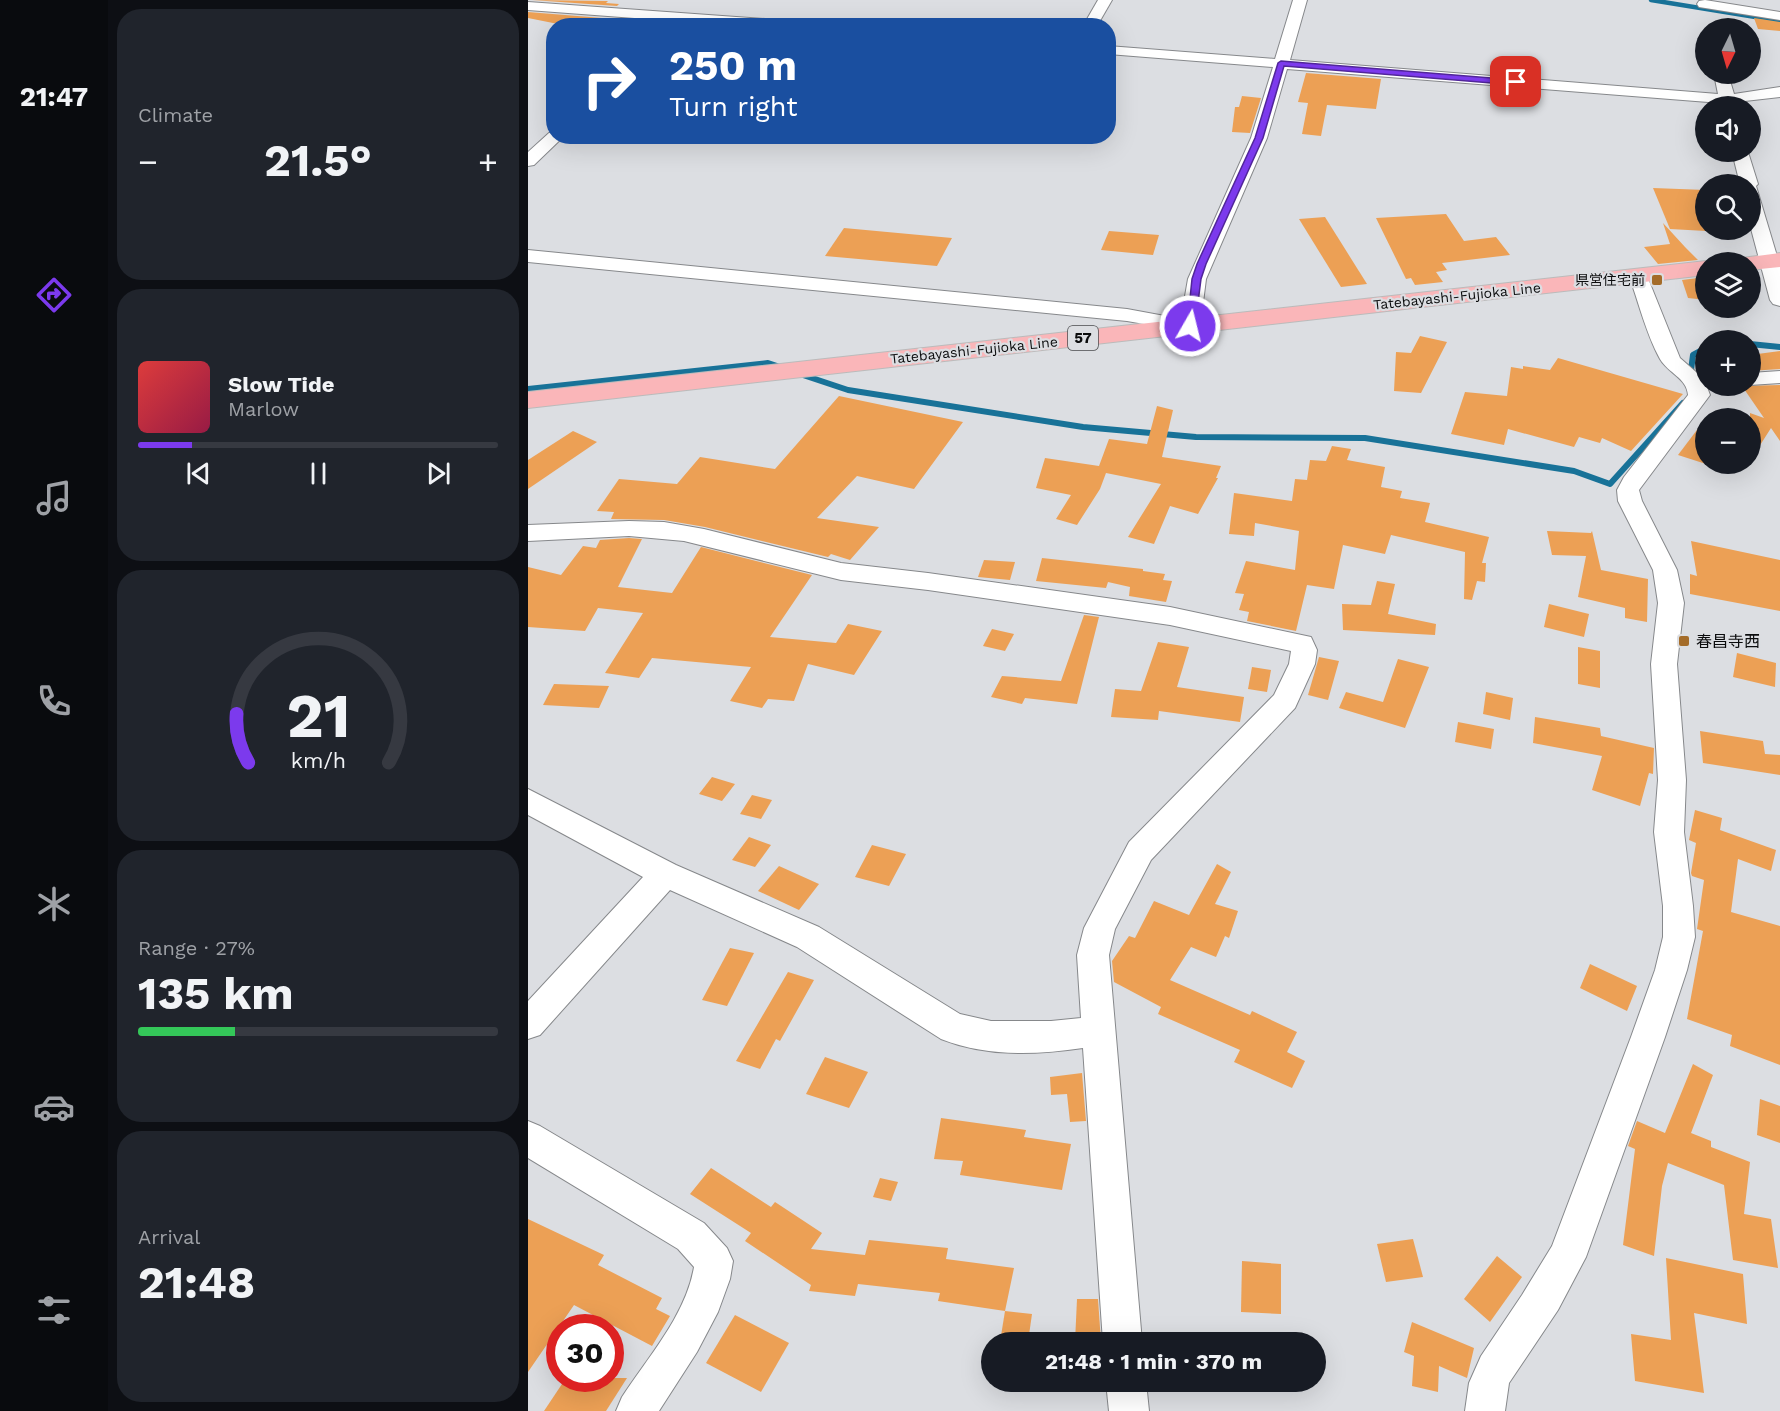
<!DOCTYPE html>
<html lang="en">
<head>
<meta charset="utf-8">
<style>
	body { margin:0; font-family:"Work Sans","Noto Sans JP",sans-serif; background:#20242c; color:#f1f3f6; height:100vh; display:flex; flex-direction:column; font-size:22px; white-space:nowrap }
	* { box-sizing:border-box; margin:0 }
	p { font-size:20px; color:#9ea1a6 }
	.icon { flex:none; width:33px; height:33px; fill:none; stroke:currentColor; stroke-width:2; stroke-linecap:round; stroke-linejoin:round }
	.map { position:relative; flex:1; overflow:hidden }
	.panel { display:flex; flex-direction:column; gap:9px; padding:9px; background:#0d0f14; width:420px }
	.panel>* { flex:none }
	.top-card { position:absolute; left:18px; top:18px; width:570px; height:126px; border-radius:24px; box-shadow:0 6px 24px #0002; background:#1a4fa0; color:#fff; overflow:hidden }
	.needle { width:39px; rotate:185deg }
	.buttons { position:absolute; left:1167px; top:18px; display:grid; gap:12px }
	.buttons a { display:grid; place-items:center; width:66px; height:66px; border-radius:50%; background:#171b24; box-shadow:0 6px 24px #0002; font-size:30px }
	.speed { position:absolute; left:18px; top:1314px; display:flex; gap:12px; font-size:30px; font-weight:700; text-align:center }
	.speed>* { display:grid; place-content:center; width:78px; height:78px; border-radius:50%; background:#171b24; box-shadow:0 6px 24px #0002; line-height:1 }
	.speed .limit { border:9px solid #d22; background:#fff; color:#111 }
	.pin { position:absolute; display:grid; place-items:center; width:51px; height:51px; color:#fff; margin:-26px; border-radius:12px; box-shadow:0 3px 9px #0006 }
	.me { position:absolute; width:66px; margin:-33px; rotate:8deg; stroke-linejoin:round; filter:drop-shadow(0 0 4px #0008) }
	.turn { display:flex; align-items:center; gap:21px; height:126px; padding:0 24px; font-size:27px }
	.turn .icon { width:78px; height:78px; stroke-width:2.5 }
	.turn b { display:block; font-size:42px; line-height:51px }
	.big { font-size:45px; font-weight:700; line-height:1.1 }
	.panel .tile { flex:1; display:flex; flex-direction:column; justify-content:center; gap:9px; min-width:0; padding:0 21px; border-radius:24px; background:#20242c }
	.panel .dial { align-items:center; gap:0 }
	.dial svg { height:156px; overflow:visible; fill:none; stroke:#363941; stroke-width:7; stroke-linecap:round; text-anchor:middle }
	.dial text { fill:#f1f3f6; stroke:none }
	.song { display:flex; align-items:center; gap:18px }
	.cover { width:72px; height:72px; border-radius:9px; background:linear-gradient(135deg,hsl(0 70% 55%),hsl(340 70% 35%)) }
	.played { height:6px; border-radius:3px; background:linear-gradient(90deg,#7c3aed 15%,#363941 15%) }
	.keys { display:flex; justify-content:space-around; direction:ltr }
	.heat { display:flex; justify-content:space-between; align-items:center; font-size:33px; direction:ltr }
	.charge { height:9px; border-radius:4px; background:linear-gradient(90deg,#34c759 27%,#363941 0) }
	.trip { position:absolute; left:453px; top:1332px; width:345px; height:60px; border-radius:30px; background:#171b24; box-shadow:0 6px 24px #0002; font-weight:700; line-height:60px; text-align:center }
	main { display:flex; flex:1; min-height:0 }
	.menu { display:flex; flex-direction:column; width:108px; justify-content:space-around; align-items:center; background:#090b0e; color:#9ea1a6 }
	.menu .icon { width:42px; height:42px }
	.menu .current { color:#7c3aed }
	.menu b { font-size:27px; color:#f1f3f6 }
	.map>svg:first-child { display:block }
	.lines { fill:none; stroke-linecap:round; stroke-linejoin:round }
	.stream-far1 { stroke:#187298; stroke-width:4.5 }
	.stream { stroke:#187298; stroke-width:6 }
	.building { fill:#eca055 }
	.street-casing { stroke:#86888b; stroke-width:2 }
	.primary-casing { stroke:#bbb; stroke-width:2 }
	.street { fill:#fff; fill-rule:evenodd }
	.primary { fill:#fab6b9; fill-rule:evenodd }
	.route { fill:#7c3aed; stroke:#51269a; stroke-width:1.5 }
	.poi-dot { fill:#a46c29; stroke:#dcdee2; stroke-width:2 }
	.labels { text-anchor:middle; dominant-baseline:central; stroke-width:4.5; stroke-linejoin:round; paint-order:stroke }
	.far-poi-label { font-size:14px; fill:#0b0c0d; stroke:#dcdee2; text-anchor:end }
	.far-street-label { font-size:14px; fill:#0b0c0d; stroke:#dcdee2 }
	.shield { fill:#dcdee2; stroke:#4a4b4d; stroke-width:1.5 }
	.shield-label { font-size:15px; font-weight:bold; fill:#0b0c0d }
	.poi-label { font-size:16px; fill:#0b0c0d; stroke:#dcdee2; text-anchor:start }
</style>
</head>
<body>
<main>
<nav class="menu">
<b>21:47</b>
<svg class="icon current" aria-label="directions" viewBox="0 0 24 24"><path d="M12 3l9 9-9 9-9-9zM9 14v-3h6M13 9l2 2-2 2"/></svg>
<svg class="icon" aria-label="music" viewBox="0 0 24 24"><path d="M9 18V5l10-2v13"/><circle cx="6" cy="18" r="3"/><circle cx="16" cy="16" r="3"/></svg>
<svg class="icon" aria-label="phone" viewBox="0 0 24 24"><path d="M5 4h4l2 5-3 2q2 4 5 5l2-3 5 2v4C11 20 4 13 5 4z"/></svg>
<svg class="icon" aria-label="climate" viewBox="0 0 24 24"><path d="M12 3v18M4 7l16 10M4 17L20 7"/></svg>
<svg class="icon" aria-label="car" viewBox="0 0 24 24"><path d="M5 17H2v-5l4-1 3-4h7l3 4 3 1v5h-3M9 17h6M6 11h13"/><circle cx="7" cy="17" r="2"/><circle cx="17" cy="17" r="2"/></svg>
<svg class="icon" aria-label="filters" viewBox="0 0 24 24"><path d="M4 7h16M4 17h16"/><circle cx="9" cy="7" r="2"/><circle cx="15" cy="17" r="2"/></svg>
</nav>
<section class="panel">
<div class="tile"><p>Climate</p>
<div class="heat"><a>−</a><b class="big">21.5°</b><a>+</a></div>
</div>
<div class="tile">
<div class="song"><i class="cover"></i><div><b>Slow Tide</b><p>Marlow</p></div></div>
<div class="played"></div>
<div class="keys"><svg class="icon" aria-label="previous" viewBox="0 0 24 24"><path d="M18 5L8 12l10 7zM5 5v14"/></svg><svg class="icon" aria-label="pause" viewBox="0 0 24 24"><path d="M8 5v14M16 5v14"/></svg><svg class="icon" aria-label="next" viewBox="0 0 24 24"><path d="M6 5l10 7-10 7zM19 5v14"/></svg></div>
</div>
<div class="tile dial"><svg viewBox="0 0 100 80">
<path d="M14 69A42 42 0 1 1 86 69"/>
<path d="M14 69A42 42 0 0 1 8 44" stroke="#7c3aed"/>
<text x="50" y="56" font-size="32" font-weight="700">21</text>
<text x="50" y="72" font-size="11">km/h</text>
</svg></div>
<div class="tile"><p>Range · 27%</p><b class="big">135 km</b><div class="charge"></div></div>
<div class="tile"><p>Arrival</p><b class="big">21:48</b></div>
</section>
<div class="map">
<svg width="1252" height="1411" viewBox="0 0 1252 1411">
	<rect width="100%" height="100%" fill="#dcdee2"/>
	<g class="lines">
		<!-- stream-far1 -->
		<polyline class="stream-far1" points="1123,0 1252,21"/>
		<!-- stream -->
		<g class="stream">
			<polyline points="1222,344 1252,347"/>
			<polyline points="272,374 320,390 555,427 668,437 837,438 1046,471 1082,484 1155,403"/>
			<polyline points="1162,378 1165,355 1178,348"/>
			<polyline points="0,389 240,363 255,368"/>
		</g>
	</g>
	<!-- building -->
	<g class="building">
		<polygon points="4,0 80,1 78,3 91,4 89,6"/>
		<polygon points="0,12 74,18 68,23 58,26 40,26 0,18"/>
		<polygon points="1226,18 1252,22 1252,31 1230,29"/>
		<polygon points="778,73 853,79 848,109 799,105 793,136 774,134 780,103 770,102"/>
		<polygon points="714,96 733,98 722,133 704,132 707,107 711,107"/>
		<polygon points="1125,188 1178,190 1178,231 1142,229"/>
		<polygon points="918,214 936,241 968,237 982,255 914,263 919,270 908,272 915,282 887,285 883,278 878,279 848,218"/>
		<polygon points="797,217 839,284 813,287 771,219"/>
		<polygon points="1135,223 1157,247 1170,260 1130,264 1116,247 1142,244"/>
		<polygon points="316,228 424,238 409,266 297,256"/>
		<polygon points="581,231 631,235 625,255 573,250"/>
		<polygon points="1178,277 1178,300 1160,298 1154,280"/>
		<polygon points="892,336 919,342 893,393 866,391 868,352 883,353"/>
		<polygon points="1252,351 1252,369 1222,371 1222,355"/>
		<polygon points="1030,358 1155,394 1103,451 1074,438 1072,443 1051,437 1046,447 980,429 976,445 923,434 937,392 979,396 983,367 995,369 995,366 1022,370"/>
		<polygon points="1252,385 1252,441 1243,428 1222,461 1222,413 1236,418 1214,386"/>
		<polygon points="311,396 435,422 386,489 329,476 289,518 351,527 322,560 303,554 300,557 177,527 136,520 83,519 86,512 69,511 91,479 149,484 172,457 247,469"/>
		<polygon points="629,406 645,410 634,457 693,466 688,478 690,478 670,514 642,506 626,544 600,537 633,484 578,473 572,489 549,525 528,519 543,495 508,488 517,458 571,466 581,439 619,444"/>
		<polygon points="1178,418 1178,464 1150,455"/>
		<polygon points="45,431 69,442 0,489 0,460"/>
		<polygon points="804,446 823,449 819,460 857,467 853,487 874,491 872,498 902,503 897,522 961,537 954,563 958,563 957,582 949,581 944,600 936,599 937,552 863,535 857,554 815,545 806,589 779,585 768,631 719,621 721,612 711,610 716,594 707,593 718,561 767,570 771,531 727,523 726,536 701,534 706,493 764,501 767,479 779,480 782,460 798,461"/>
		<polygon points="1019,531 1063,533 1064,531 1073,570 1120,579 1119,622 1097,618 1097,608 1050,597 1058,556 1024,555"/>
		<polygon points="101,538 114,539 90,587 144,593 173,547 284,575 242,637 308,643 320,624 354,631 326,675 280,664 266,701 240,699 234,708 202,701 223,667 124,658 111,678 77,673 115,613 70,608 57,631 0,627 0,567 33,575 55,546 68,548 72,540"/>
		<polygon points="1163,541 1252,560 1252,611 1162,594 1162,574 1169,576"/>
		<polygon points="514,558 615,569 615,571 637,574 635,580 644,581 638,602 601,596 602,587 580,582 578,588 508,581"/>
		<polygon points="456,560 487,562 482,580 450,577"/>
		<polygon points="849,581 867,584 860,614 908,624 907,635 815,630 814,604 843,605"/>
		<polygon points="1021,604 1061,614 1056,637 1016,627"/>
		<polygon points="556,615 571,617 549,704 497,698 494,704 463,697 474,676 533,681"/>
		<polygon points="464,629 486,634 477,651 455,646"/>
		<polygon points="630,642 661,647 649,687 716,697 712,722 631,711 630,720 583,717 587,689 613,691"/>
		<polygon points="1050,647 1072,651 1072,688 1050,684"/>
		<polygon points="1209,653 1248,663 1247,687 1205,677"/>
		<polygon points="791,657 811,661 800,700 780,695"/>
		<polygon points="870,659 901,667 877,728 811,708 818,692 855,702"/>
		<polygon points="724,667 743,670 739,692 720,689"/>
		<polygon points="26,684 81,686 71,708 15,705"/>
		<polygon points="958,692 985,698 982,720 955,714"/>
		<polygon points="1007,717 1072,728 1073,736 1126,748 1125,774 1121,773 1112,806 1064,790 1074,756 1005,743"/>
		<polygon points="930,722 966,729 963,749 927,742"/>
		<polygon points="1172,731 1235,741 1237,754 1252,755 1252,775 1175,763"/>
		<polygon points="184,777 207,784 194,801 171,794"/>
		<polygon points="224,795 244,800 233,819 212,814"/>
		<polygon points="1167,810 1194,818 1192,830 1248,850 1243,871 1210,859 1203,912 1252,926 1252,1065 1202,1046 1204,1035 1159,1019 1175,931 1169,929 1176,880 1164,876 1163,873 1168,843 1161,840"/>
		<polygon points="221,837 243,845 227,867 204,860"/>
		<polygon points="344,845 378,854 361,886 327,877"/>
		<polygon points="689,864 703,872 687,904 710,911 701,938 697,936 688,957 663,947 642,980 722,1015 724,1011 769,1032 759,1052 777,1061 764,1088 706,1062 712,1050 630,1014 633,1007 586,982 584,961 601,936 607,938 626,901 661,915"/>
		<polygon points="251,866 291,884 271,910 230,891"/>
		<polygon points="202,948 226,953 199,1006 174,1000"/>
		<polygon points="1062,964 1109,986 1099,1011 1052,988"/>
		<polygon points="260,972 286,980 252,1041 248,1039 232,1069 208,1061"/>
		<polygon points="297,1057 340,1072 321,1108 278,1094"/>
		<polygon points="1165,1064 1185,1075 1163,1133 1183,1141 1183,1147 1222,1162 1216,1214 1243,1219 1250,1268 1205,1260 1196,1185 1140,1163 1134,1186 1126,1256 1095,1245 1107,1149 1100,1146 1109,1121 1137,1133"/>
		<polygon points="554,1073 558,1121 542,1122 539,1094 523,1095 522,1077"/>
		<polygon points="1232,1099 1252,1106 1252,1143 1229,1135"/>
		<polygon points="413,1118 498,1130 496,1137 543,1144 534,1190 432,1175 435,1161 406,1159"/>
		<polygon points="183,1168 243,1207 247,1202 294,1233 283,1249 337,1255 341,1240 420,1248 418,1259 486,1268 477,1311 410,1301 412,1293 330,1284 327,1296 281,1291 283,1285 217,1241 223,1233 162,1194"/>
		<polygon points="352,1178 370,1182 363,1201 345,1197"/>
		<polygon points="0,1219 76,1255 70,1265 134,1298 128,1309 142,1316 124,1346 46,1305 0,1372"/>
		<polygon points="885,1239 895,1277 858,1282 849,1244"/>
		<polygon points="969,1256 994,1277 962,1322 936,1299"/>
		<polygon points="1138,1258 1215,1274 1219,1324 1166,1313 1176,1393 1107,1381 1103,1334 1143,1340"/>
		<polygon points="714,1261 753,1264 753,1314 713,1312"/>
		<polygon points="549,1299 570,1299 573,1342 547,1342"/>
		<polygon points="477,1311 504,1314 500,1342 472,1342"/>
		<polygon points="207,1315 261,1343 233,1392 178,1363"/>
		<polygon points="884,1322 946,1348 939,1378 911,1366 910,1392 884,1386 886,1356 876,1352"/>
		<polygon points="38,1378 99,1378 78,1411 16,1411"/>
	</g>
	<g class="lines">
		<!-- street casing -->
		<g class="street-casing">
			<g id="street">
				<polygon points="570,0 584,0 569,26 555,26"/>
				<polygon points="765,0 779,0 762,60 1190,94 1186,74 1200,74 1206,94 1252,87 1252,97 1208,102 1208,106 1194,106 1193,103 759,69 739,138 678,279 672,326 669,330 662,332 599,321 0,262 0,250 599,309 653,319 660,279 723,138 745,67 580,54 580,46 747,59"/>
				<polygon points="1177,0 1252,12 1252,20 1171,7 1169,4 1171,1"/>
				<polygon points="0,2 278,22 285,26 213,26 0,10"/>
				<polygon points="26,132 26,136 35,136 33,139 6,165 0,166 0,152 21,133"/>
				<polygon points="1204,152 1220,152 1230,184 1228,186 1252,266 1252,306 1245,304 1242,300 1222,225 1222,184 1212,184"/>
				<path d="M1110,270L1117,272L1119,276L1152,358L1176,379L1182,395L1111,490L1114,501L1149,570L1156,603L1149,664L1158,780L1156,832L1165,906L1167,937L1159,970L1137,1037L1058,1257L1030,1310L981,1383L977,1411H937L941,1383L953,1356L994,1295L1024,1246L1103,1037L1127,970L1135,937V906L1126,832L1130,780L1123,664L1130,603L1125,570L1090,501L1089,490L1096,477L1160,395C1159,378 1140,373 1132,359C1118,334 1111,303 1101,276L1103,272Z"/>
				<polygon points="1252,371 1252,383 1222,385 1222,373"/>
				<path d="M101,521L136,522L176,529L313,563L400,573L642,607L783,637L789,650L787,664L767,708L623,860L587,929L581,955L614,1342H575L555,1048C507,1055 459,1057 413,1039L269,947L142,890L12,1035L0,1039V1001L115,877L0,815V789L148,865L291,927L432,1014L463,1021H523L553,1018L549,955L556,928L601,842L746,695L761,664L763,651L642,625L400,590L313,580L156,541L101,536L0,541V525Z"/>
				<path d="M0,1121L12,1126L176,1223L199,1248L205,1261L202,1279L190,1312L169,1352L131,1411H88L94,1397C120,1357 158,1315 166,1267L150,1249L0,1158Z"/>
				<polygon points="578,1382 618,1382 621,1411 581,1411"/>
			</g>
		</g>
		<!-- primary casing -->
		<g class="primary-casing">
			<g id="primary">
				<polygon points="1252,253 1252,267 1222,270 1222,262 1211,262 1214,258"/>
				<polygon points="1178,261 1183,262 1178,262 1178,275 0,408 0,392"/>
			</g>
		</g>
		<!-- street -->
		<use href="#street" class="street"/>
		<!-- primary -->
		<use href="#primary" class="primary"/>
	</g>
	<!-- route -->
	<polygon class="route" points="753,61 988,80 992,82 988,85 756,66 735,138 678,264 673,279 667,326 659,328 664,279 669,264 727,138 750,63"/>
	<!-- markers -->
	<g class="poi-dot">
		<rect x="1123" y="274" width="12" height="12" rx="3"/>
		<rect x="1150" y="635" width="12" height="12" rx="3"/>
	</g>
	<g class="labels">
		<!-- far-poi labels -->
		<g class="far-poi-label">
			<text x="1117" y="280">県営住宅前</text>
		</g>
		<!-- far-street labels -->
		<g class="far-street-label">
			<text transform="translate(929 296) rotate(-6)">Tatebayashi-Fujioka Line</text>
			<text transform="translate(446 350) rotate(-6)">Tatebayashi-Fujioka Line</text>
		</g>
		<!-- shield labels -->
		<rect class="shield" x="540" y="326" width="30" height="24" rx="4.5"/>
		<g class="shield-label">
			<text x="555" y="338">57</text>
		</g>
		<!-- poi labels -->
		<g class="poi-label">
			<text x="1168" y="641">春昌寺西</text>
		</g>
	</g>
</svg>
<div class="buttons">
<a><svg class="needle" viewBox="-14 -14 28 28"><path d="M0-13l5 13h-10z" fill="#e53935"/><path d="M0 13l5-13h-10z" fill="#9ea1a6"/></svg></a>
<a><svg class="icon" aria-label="sound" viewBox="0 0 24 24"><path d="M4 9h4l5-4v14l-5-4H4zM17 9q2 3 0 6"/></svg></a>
<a><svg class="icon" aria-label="search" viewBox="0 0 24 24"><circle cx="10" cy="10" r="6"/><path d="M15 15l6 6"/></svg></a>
<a><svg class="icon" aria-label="layers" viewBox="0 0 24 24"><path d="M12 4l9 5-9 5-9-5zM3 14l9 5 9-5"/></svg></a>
<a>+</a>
<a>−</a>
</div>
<div class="speed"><div class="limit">30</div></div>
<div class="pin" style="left:988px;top:82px;background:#d93025"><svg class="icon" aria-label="arrive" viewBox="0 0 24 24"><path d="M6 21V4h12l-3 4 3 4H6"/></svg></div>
<svg class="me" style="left:662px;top:326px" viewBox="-20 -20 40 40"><circle r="17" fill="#7c3aed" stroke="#fff" stroke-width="3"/><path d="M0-11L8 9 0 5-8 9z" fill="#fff"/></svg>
<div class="trip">21:48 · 1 min · 370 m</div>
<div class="top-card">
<div class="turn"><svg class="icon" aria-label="right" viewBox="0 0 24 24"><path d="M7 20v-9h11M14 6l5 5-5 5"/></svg><div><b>250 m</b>Turn right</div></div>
</div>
</div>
</main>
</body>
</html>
